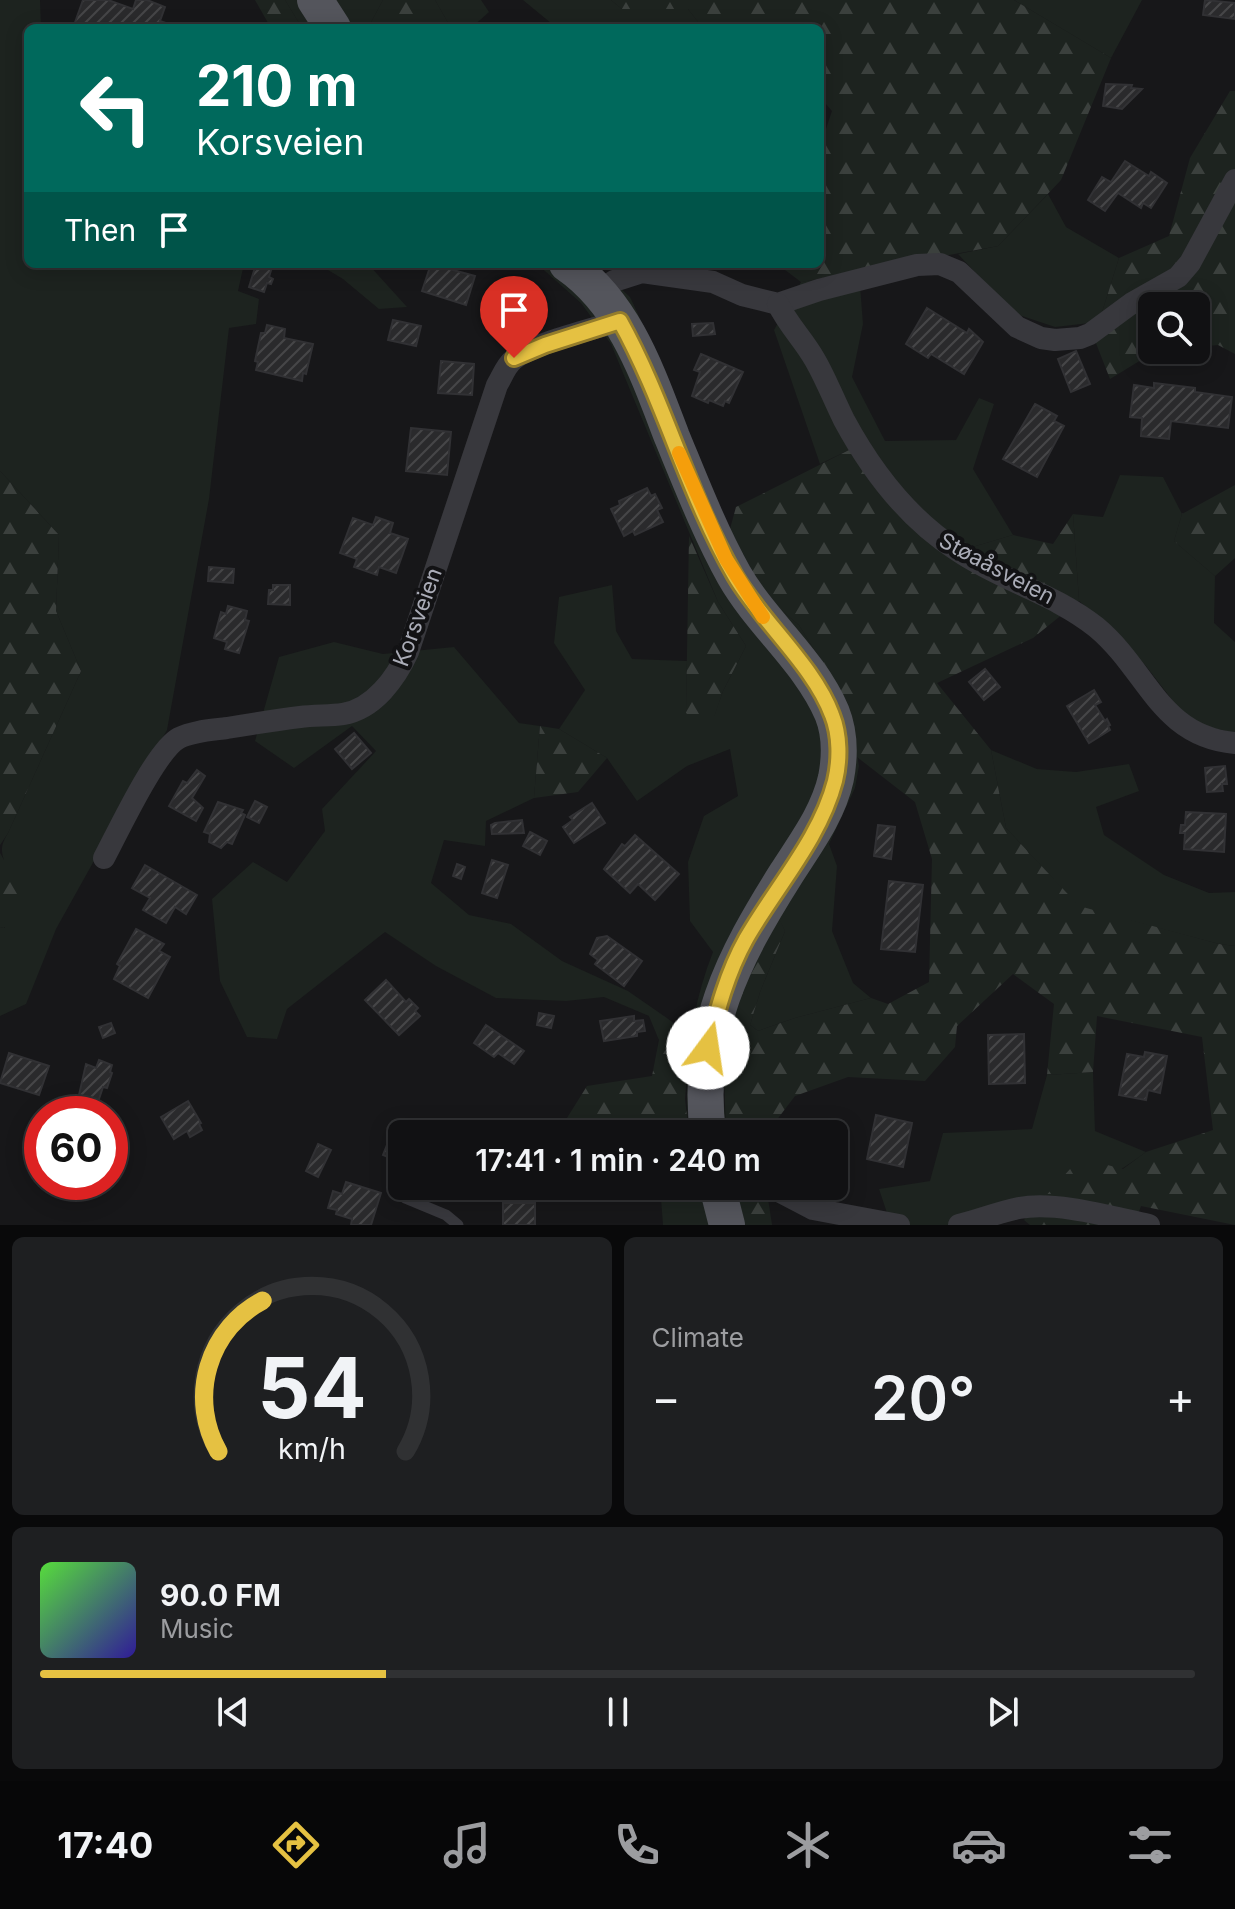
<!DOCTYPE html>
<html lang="en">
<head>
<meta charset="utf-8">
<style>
	body { margin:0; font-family:Inter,sans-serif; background:#1e1f21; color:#f1f3f6; height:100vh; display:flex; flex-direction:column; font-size:30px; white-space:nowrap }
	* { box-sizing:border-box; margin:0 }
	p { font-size:26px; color:#9c9da0 }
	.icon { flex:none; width:44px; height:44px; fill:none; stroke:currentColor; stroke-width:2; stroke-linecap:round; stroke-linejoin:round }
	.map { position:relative; height:1225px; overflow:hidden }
	.drawer { display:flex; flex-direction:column; gap:12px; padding:12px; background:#09090a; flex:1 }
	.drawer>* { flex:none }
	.top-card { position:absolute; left:24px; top:24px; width:800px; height:244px; border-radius:12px; box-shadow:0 4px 20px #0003,0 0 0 2px #303133; background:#00695c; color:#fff; overflow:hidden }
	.tools { position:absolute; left:1138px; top:292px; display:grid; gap:16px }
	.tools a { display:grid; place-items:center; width:72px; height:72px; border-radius:12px; background:#111113; box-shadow:0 4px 20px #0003,0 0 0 2px #303133; font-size:40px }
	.speed { position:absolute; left:24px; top:1096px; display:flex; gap:16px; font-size:40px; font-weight:700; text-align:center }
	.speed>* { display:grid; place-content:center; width:104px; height:104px; border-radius:50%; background:#111113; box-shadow:0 4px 20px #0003,0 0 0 2px #303133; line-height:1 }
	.speed .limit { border:12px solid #d22; background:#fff; color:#111 }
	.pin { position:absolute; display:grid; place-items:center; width:68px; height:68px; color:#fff; margin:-82px -34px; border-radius:50% 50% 50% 0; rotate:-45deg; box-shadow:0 0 8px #0007 }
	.pin .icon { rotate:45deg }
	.me { position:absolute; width:88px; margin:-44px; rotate:14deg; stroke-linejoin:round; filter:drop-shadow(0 0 6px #0008) }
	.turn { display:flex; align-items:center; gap:28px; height:168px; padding:0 40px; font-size:36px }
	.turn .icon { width:104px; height:104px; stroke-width:2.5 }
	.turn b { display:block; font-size:56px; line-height:68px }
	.then { display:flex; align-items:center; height:76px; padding:0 40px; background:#0003; gap:16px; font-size:30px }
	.big { font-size:60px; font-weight:600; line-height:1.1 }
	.drawer .card { flex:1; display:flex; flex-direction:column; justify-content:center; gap:12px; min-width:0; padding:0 28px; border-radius:12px; background:#1e1f21 }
	.drawer .dial { align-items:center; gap:0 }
	.dial svg { height:208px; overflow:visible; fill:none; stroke:#303133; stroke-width:7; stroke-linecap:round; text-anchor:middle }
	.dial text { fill:#f1f3f6; stroke:none }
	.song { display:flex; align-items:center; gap:24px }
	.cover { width:96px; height:96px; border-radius:12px; background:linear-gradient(135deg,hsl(110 70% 55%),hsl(250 70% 35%)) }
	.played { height:8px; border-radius:4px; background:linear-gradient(90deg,#e5c142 30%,#303133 30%) }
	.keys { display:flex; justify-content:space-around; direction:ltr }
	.heat { display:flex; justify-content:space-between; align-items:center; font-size:44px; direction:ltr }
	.drawer .tiles { flex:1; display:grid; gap:12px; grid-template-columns:1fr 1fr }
	.card:last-child { grid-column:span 2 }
	.trip { position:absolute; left:388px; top:1120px; width:460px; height:80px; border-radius:12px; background:#111113; box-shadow:0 4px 20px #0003,0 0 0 2px #303133; font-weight:600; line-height:80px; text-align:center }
	.tabs { display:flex; height:128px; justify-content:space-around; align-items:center; background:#070708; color:#9c9da0 }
	.tabs .icon { width:56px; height:56px }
	.tabs .on { color:#e5c142 }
	.tabs b { font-size:36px; color:#f1f3f6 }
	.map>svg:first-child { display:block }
	.grass { fill:#1d231f }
	.forest { fill:url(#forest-firs) }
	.building { fill:url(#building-hatch); stroke:#313134; stroke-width:2 }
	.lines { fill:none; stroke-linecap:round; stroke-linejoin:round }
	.lane { stroke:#38383d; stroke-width:11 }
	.street { stroke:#38383d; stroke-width:22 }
	.primary { stroke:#54555c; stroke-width:36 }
	.route-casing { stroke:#957d2b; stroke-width:20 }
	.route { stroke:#e5c142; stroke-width:14 }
	.slow { stroke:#f59e0b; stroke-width:14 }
	.labels { text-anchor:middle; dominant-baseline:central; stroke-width:8; stroke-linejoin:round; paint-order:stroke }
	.street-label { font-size:22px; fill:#aaacb7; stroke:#121214 }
</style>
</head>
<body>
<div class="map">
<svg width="1235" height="1225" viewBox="0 0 1235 1225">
	<defs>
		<pattern id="forest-firs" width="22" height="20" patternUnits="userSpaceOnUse" patternTransform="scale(2)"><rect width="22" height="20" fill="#1d231f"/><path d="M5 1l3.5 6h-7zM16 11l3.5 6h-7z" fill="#3b403d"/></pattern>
		<pattern id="building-hatch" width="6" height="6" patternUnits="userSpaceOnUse" patternTransform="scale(2)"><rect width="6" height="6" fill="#2a2a2c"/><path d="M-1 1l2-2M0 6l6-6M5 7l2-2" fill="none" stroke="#464648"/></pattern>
	</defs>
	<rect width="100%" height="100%" fill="#171719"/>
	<!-- grass -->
	<g class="grass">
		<path d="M0,0H40L41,28H28V264H244L238,291L259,299L256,324L229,328L209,499L167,730L56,929L26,1004L0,1016V927L5,928L4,860C0,849 2,843 8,833L81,671L56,611L59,535L0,471Z"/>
		<polygon points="285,0 383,0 368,28 302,28"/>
		<polygon points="435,0 481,0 489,12 471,28 451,28"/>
		<polygon points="523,0 611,0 622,9 688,9 703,28 557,28"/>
		<polygon points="1014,0 1142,0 1111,58"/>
		<polygon points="1048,194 1066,227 1119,258 1099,322 1055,327 1013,313 958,254 998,246"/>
		<polygon points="318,264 368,264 407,307 379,309 343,279"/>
		<path d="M537,264H595L630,297L653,346L703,475L748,566L773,603L799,625L837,686L852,723L859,766L855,788L829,844L837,866L832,931L853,983L871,998L795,1018L758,1031L750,1025L760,992L785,931L779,919L723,1094L727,1134H689C683,1072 690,1010 713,952L690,921L688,862L704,816L738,796L730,749L687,766L637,801L607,758L559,729L585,690L554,643L559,597L612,585L616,631L632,659L687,661L686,713L714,716L723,691L746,646L718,602L611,344L581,303Z"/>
		<polygon points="859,272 863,324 852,377 885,441 956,440 979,398 994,404 973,469 1013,535 946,555 849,450 820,464 774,330 801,282"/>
		<polygon points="1120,475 1163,477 1182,514 1174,541 1215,576 1214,623 1235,642 1235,733 1190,723 1146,666 1107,624 1079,601 1073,514 1103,517"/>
		<polygon points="334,642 383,654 454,647 519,723 540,726 534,798 486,821 485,846 444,840 431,883 469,915 511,924 562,961 628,991 664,1016 649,1016 604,997 566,1001 496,998 436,966 385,932 287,1009 277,1039 247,1037 220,981 212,899 253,862 287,882 325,831 322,809 376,751 352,726 294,768 255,741 279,657"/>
		<polygon points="991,750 1037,769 1076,772 1129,764 1139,791 1096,807 1104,835 1164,875 1209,893 1235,892 1235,946 1219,944 1079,907 1006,828"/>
		<path d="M1093,1072L1095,1131L1146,1152C1109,1180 1036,1221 990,1225C958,1225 924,1225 891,1225L879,1189L930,1181L943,1133L1032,1129L1047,1075Z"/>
		<polygon points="660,1186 690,1186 698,1189 698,1186 736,1186 745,1225 663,1225"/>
	</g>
	<!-- forest -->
	<g class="forest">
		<polygon points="255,0 285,0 302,28 271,28"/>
		<polygon points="383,0 435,0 451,28 368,28"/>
		<polygon points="611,0 1014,0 1111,58 1061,180 998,246 801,282 780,266 820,264 820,147 832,111 820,97 820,28 703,28 688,9 622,9"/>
		<polygon points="1230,91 1235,91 1235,354 1218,345 1196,347 1196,306 1152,306 1152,350 1174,350 1154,352 1110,379 1094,338 1119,258 1169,236 1190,158"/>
		<path d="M849,450L946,555L1013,535L1053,544L1073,514L1079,601L1033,638L937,683L991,750L1006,828L1079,906L1219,944L1235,946V1225L1141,1206L1134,1225H1030L1024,1220L1080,1158L1123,1169L1146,1152L1213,1130L1202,1037L1097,1016L1093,1072L1047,1075L1054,1004L1013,974L957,1026L955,1047L925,1081L848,1077L795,1096L766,1134H727C722,1082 724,1034 744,985C753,962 767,940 779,918L785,931L760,992L750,1025L758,1031L795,1018L871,998L888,1004L929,982L932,859L915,802L857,757L852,723L837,686L799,625L773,603L748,566L730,529L736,507Z"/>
		<polygon points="0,471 59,535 56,611 81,671 8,833 0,845"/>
		<polygon points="1235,485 1235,558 1215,576 1174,541 1182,514"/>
		<polygon points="689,536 718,602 746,646 723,691 714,717 696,722 686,713"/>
		<polygon points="540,726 559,729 607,758 578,792 534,798"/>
		<polygon points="0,853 4,860 14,859 29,896 4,928 0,927"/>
		<polygon points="649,1016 664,1016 690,1035 685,1099 689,1134 557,1134 587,1086 652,1076 659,1040"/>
		<polygon points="736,1186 766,1186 772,1225 745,1225"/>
	</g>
	<!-- building -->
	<g class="building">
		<polygon points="83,0 108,0 133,9 136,0 147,0 165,7 160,21 180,28 73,28"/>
		<polygon points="1205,0 1235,3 1235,19 1203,15"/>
		<polygon points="1106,84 1132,85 1131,88 1142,89 1122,109 1103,106"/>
		<polygon points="1125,161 1149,176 1151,172 1167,183 1151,208 1143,203 1141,208 1118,193 1105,211 1088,200 1102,177 1111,182"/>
		<polygon points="256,264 273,264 269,277 273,279 271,284 267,283 264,292 249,287"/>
		<polygon points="431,264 475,276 466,305 422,291"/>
		<polygon points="927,308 967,333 969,329 983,342 964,374 931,354 928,358 906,344"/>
		<polygon points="393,320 421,326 416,346 388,340"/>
		<polygon points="713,323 715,334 693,336 692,324"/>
		<polygon points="267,325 285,329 284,338 313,344 306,374 303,373 302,381 256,370 258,362 255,361 261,333 265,333"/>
		<polygon points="1076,351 1090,384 1071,392 1058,359"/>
		<polygon points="701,354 743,372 729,403 725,401 723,406 709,400 708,403 692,396 700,372 694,370"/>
		<polygon points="441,361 474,364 472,395 438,393"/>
		<polygon points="1154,383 1195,388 1195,392 1232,397 1228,428 1171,421 1169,439 1141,436 1142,418 1130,417 1134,385 1154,388"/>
		<polygon points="1035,404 1057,416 1054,421 1064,426 1037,477 1003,459"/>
		<polygon points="411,428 451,432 447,475 406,471"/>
		<polygon points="647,488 651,496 655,494 662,508 657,510 663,522 635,535 633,531 624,536 611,509 620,505 619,501"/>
		<polygon points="376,517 393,523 390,533 408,539 396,573 379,567 377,575 354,567 357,559 340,553 353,518 373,525"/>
		<polygon points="209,567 234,569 233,583 208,581"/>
		<polygon points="273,585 290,585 290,605 268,604 269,590 273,590"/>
		<polygon points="228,606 247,611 245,620 249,621 239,653 225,649 227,642 214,638 221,612 226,614"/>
		<polygon points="985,669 1000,687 984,700 969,682"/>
		<polygon points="1094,690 1101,702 1095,705 1105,721 1107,719 1110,725 1108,726 1110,730 1089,743 1067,706"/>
		<polygon points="354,733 371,753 352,769 335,749"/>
		<polygon points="1225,766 1227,784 1222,784 1223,791 1207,792 1205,768"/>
		<polygon points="197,770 205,776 192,798 203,808 196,821 169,806 183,781 187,783"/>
		<polygon points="255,801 267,807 259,823 247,817"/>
		<polygon points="218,802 243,810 241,813 245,815 232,844 227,842 221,848 209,842 210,834 204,832"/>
		<polygon points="592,803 605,823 574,843 563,827 573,820 570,817"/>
		<polygon points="1186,812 1226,814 1224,852 1184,849 1185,833 1180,833 1181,825 1185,825"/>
		<polygon points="522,820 524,833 492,834 491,825 495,823"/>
		<polygon points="878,825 895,827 891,859 874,856"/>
		<polygon points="530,832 547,841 540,855 523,846"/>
		<polygon points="635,835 679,874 655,900 638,884 630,893 604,869 622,844 625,846"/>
		<polygon points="492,860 508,865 497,898 482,893"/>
		<polygon points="457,864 465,867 461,879 453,876"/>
		<polygon points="145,865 197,895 186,914 175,907 166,923 143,910 150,898 132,888"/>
		<polygon points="889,881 923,885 915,952 881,949"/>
		<polygon points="136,929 164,944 159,951 170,957 148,998 114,979 120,966 117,964"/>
		<polygon points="607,936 642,961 624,986 595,964 598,960 590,954 597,938"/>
		<polygon points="386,980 406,1002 409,999 418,1008 415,1011 420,1016 399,1035 365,1000"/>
		<polygon points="539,1013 554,1016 551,1028 537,1025"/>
		<polygon points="634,1016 634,1021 643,1020 645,1031 637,1032 637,1036 604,1041 600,1021"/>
		<polygon points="111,1023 115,1033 103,1038 99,1027"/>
		<polygon points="486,1025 524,1051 514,1064 498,1053 494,1057 474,1043"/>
		<polygon points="1024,1034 1025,1083 989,1084 988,1035"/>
		<polygon points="1145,1052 1167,1056 1160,1093 1148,1090 1146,1100 1119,1095 1127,1054 1144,1057"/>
		<polygon points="9,1053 49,1066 39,1095 0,1083"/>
		<polygon points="99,1060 112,1065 110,1072 112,1073 107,1088 103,1087 98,1102 79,1095 86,1064 96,1068"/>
		<polygon points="188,1101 201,1123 199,1124 202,1130 190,1137 187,1131 174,1139 161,1117"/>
		<polygon points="876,1115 912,1123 903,1167 867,1159"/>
		<polygon points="389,1140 401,1144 397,1153 402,1155 400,1162 383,1155"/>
		<polygon points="318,1144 331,1150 318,1177 306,1171"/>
		<polygon points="346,1182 381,1193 371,1225 351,1225 352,1219 336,1214 337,1210 328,1208 333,1191 342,1194"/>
		<rect x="503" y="1203" width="32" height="22"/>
	</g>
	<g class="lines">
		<!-- lane -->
		<polyline class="lane" points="405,1198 446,1215 458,1225"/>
		<!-- street -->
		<g class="street">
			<polyline points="598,291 614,281 642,272 713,282 742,295 778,304 819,290 917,265 940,264 959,272 1017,327 1041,338 1055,340 1080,338 1090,334 1132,303 1178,277 1190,263 1235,180"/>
			<path d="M778,304C788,325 804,340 815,360C826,379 834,400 844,420C872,472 908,519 958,551C1002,581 1053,593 1096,627C1148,670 1159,736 1235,743"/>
			<path d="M104,858C118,832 156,750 179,738C193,731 212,730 227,728C251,724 276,720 300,717C315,715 329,716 343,714C374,709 396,678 408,652L497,385C502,377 506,365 514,359C532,344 595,328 620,321"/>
			<polyline points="769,1186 813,1209 899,1225"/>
			<path d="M959,1225C979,1220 999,1212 1019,1208C1057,1201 1111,1217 1149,1225"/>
		</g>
		<!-- primary -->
		<g class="primary">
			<polyline points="315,0 333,28"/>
			<path d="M567,264C625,304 648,375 672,437C691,483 710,532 734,575C762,624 810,661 832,713C840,733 840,757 836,778C828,814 805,844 786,874C733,958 695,1031 708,1134"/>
			<polyline points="717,1186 727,1225"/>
		</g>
	</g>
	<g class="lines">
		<!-- route casing -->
		<g class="route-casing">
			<path id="route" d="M514,358L545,345L620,321C665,402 688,495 735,576C762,622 814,666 832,715C840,735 840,760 835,781C820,839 775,888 746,939C727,973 717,1011 708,1048"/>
		</g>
		<!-- route -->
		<use href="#route" class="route"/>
		<!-- slow -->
		<polyline class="slow" points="679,453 726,559 763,617"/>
	</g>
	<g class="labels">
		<!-- street labels -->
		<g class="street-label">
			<text transform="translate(997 568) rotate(28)">Støaåsveien</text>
			<text transform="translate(417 617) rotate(-70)">Korsveien</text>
		</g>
	</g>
</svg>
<div class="tools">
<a><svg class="icon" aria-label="search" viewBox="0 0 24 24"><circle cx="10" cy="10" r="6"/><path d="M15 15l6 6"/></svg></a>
</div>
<div class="speed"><div class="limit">60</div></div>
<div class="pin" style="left:514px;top:358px;background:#d93025"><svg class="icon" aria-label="arrive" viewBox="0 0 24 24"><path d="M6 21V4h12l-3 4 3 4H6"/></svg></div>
<svg class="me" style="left:708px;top:1048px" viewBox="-20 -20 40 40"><circle r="19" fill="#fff"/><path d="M0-13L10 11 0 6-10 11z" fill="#e5c142"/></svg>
<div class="trip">17:41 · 1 min · 240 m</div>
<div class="top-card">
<div class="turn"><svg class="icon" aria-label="left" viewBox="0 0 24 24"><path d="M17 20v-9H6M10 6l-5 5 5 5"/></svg><div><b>210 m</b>Korsveien</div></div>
<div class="then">Then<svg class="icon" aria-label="arrive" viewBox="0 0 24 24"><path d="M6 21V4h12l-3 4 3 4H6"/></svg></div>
</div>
</div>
<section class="drawer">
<div class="tiles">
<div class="card dial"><svg viewBox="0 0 100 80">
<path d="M14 69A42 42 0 1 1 86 69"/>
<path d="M14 69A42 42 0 0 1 31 11" stroke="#e5c142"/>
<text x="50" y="56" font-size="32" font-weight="700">54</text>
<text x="50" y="72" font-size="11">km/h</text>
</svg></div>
<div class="card"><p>Climate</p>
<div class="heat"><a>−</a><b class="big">20°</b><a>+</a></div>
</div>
<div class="card">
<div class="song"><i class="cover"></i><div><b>90.0 FM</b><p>Music</p></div></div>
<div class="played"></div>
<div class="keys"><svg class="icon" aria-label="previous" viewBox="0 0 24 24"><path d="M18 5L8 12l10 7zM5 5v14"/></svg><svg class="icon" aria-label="pause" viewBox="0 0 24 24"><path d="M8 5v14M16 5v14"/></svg><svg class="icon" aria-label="next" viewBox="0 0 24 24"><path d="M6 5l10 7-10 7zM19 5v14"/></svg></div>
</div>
</div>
</section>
<nav class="tabs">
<b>17:40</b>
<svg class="icon on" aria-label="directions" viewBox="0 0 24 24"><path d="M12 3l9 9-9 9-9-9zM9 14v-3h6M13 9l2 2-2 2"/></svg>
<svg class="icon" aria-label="music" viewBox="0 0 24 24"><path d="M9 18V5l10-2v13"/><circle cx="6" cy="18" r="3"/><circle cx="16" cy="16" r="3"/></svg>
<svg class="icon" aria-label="phone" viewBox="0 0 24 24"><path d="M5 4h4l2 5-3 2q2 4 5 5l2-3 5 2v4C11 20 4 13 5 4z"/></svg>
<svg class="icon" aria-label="climate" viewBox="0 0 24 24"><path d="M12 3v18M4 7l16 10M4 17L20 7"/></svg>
<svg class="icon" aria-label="car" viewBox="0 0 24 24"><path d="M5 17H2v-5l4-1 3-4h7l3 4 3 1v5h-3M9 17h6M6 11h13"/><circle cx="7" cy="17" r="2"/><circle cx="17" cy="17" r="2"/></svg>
<svg class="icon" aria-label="filters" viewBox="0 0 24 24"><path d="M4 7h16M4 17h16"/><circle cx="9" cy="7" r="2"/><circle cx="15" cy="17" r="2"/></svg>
</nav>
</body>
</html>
